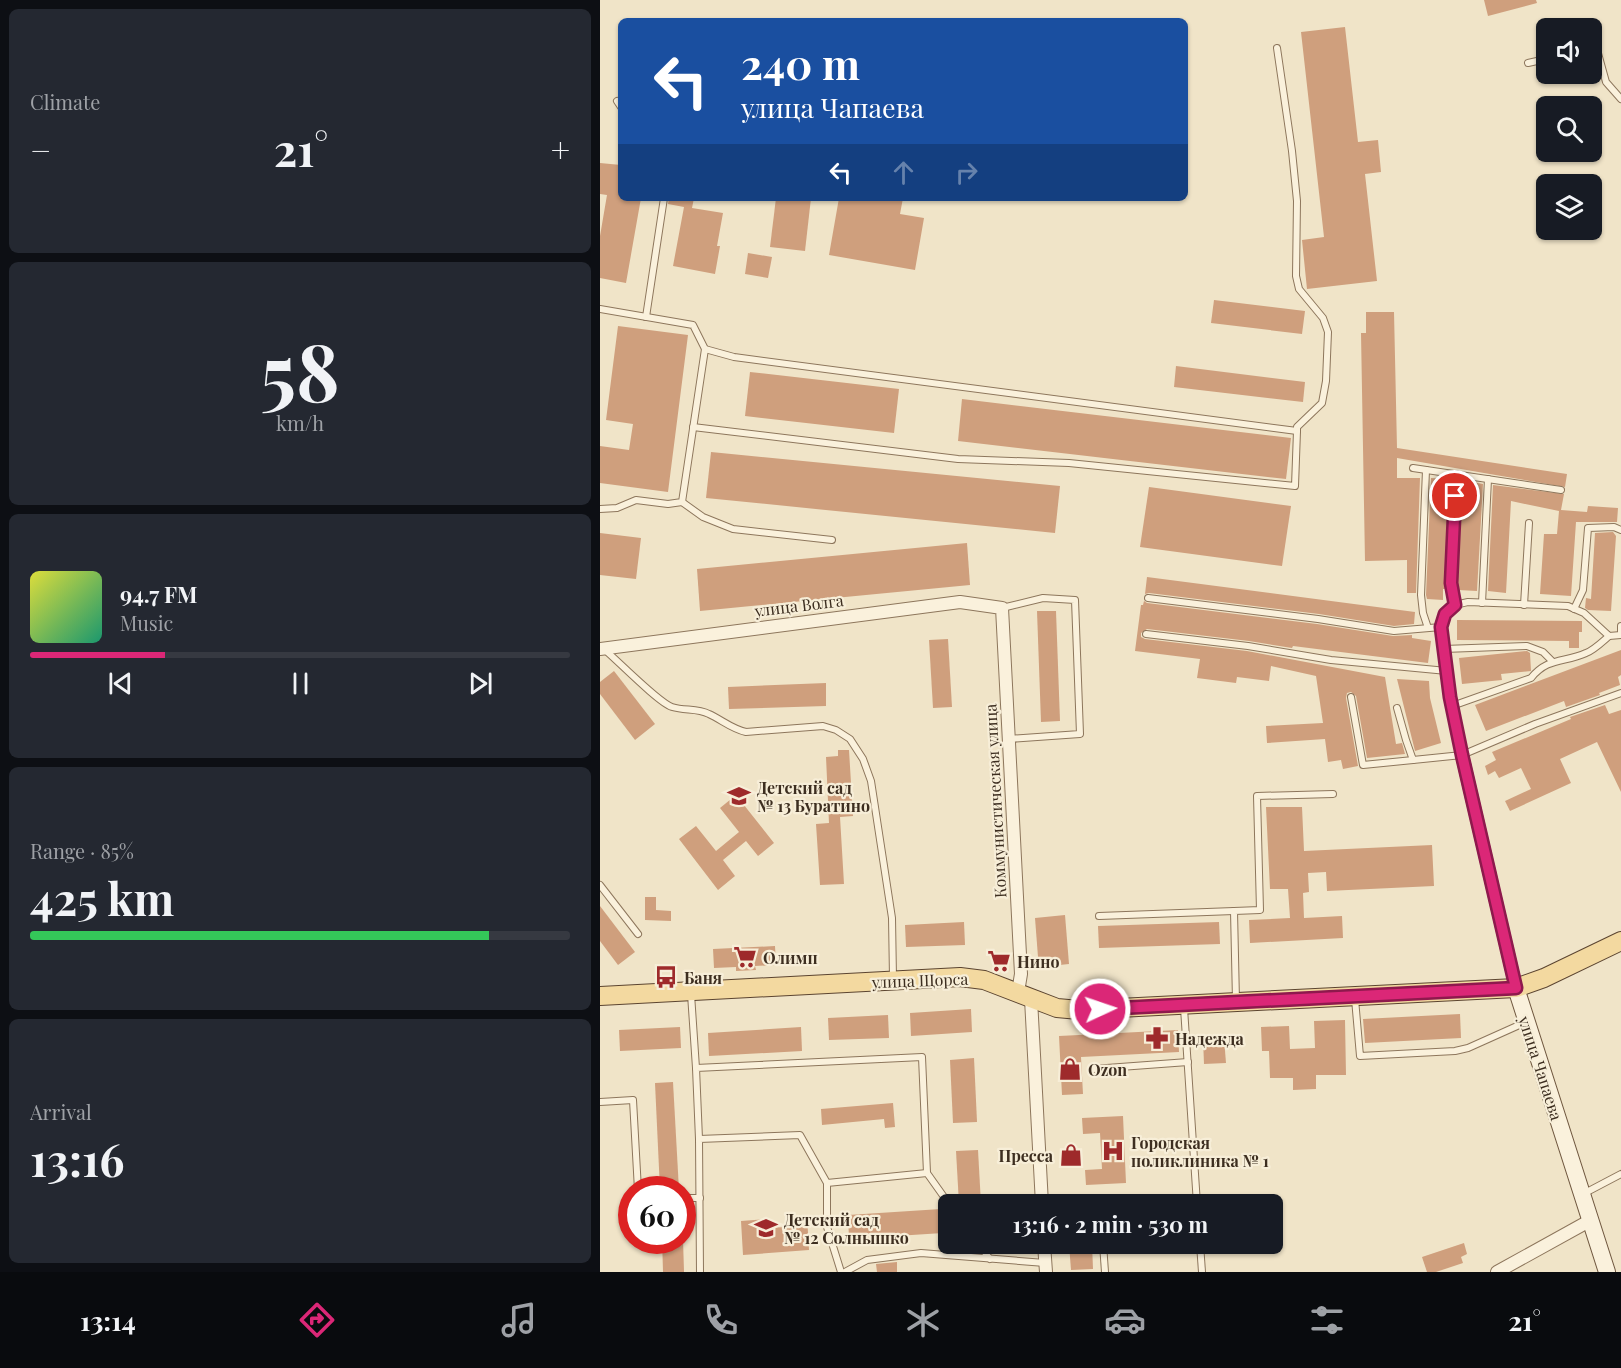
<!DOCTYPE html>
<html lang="en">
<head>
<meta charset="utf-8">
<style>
	body { margin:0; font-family:"Playfair Display",serif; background:#242831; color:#f1f3f6; height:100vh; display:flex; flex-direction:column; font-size:22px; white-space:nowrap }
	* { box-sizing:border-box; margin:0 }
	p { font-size:20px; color:#9ea1a6 }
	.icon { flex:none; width:33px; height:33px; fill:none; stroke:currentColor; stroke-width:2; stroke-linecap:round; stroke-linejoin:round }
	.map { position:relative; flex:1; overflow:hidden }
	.side { display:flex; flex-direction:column; gap:9px; padding:9px; background:#0d0f14; width:600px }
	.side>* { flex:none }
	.top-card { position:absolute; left:18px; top:18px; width:570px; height:183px; border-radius:9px; box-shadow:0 2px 4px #0004; background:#1a4fa0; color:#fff; overflow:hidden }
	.tools { position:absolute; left:936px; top:18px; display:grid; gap:12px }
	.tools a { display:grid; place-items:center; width:66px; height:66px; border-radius:9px; background:#171b24; box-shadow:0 2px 4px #0004; font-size:30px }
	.speed { position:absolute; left:18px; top:1176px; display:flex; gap:12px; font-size:30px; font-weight:700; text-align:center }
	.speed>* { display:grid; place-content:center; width:78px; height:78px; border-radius:50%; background:#171b24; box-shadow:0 2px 4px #0004; line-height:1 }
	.speed .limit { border:9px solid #d22; background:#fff; color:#111 }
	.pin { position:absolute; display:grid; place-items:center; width:51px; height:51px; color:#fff; margin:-26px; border:3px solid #fff; border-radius:50%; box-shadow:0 2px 6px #0007 }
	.me { position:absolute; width:66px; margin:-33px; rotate:87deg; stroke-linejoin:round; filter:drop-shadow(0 0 4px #0008) }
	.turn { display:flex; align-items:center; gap:21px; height:126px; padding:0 24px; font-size:27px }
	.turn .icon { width:78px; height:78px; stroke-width:2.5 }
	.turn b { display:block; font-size:42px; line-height:51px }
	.lanes { display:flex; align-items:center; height:57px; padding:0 24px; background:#0003; justify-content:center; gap:30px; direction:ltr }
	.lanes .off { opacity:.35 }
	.big { font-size:45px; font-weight:700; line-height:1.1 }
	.side .tile { flex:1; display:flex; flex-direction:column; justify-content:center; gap:9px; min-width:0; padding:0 21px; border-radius:9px; background:#242831 }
	.side .dial { align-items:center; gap:0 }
	.dial b { font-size:78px; line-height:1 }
	.song { display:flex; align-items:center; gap:18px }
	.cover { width:72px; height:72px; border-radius:9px; background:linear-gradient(135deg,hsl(60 70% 55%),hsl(160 70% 35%)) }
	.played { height:6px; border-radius:3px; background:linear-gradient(90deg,#db2777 25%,#363941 25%) }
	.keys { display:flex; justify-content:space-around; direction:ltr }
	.heat { display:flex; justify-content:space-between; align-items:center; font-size:33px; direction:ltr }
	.charge { height:9px; border-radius:4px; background:linear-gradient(90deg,#34c759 85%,#363941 0) }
	.trip { position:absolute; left:338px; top:1194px; width:345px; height:60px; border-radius:9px; background:#171b24; box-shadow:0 2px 4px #0004; font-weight:700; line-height:60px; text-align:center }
	.tab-bar { display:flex; height:96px; justify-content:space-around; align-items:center; background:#090b0e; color:#9ea1a6 }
	.tab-bar .icon { width:42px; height:42px }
	.tab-bar .on { color:#db2777 }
	.tab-bar b { font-size:27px; color:#f1f3f6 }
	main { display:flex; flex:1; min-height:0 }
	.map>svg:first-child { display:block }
	.building { fill:#cf9f7d }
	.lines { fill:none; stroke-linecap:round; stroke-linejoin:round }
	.lane-casing { stroke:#8d765c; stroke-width:8 }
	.street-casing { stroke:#8d765c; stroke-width:14 }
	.secondary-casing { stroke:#6f573f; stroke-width:18 }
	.primary-casing { stroke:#5b4430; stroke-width:20 }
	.lane { stroke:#faf1dc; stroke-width:6 }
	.street { stroke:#faf1dc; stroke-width:12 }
	.secondary { stroke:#faf1dc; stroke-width:16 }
	.primary { stroke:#f3d9a0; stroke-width:18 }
	.route-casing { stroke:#8e194d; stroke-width:15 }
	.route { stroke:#db2777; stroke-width:10 }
	.labels { text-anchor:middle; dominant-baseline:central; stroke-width:4.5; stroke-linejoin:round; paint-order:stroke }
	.street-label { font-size:16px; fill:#3d2e20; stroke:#f7eed8 }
	.poi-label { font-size:16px; font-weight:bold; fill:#3d2e20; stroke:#f7eed8; text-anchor:start }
</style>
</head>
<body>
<main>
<section class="side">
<div class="tile"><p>Climate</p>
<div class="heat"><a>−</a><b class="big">21°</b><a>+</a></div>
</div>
<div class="tile dial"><b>58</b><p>km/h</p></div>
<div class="tile">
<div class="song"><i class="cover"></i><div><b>94.7 FM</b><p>Music</p></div></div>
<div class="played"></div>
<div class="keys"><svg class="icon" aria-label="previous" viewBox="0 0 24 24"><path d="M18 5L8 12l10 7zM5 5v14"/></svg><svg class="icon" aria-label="pause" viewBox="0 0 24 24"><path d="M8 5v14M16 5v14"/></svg><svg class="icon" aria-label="next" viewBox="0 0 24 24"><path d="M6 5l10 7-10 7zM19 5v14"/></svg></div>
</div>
<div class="tile"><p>Range · 85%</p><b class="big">425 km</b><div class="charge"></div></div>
<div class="tile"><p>Arrival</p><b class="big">13:16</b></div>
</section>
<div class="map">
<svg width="1021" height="1272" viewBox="0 0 1021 1272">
	<rect width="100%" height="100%" fill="#f0e4c8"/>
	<!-- building -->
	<g class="building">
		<polygon points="884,0 936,0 937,3 888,16"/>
		<polygon points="745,27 758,142 778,140 781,172 765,174 777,281 707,289 702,240 724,237 701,32"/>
		<polygon points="0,163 21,165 21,198 41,198 26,283 0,278 0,236 7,195 0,194"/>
		<polygon points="69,198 94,198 92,208 123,213 117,246 120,246 115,274 73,266 84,207 68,204"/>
		<polygon points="176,198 211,198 205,251 170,247"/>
		<polygon points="239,198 303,198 300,214 324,218 315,270 229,255"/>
		<polygon points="148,253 172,257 168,278 145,274"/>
		<polygon points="614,300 705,311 702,334 611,323"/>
		<polygon points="766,312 794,312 797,448 967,474 965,487 797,458 797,478 820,478 816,593 807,593 807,560 765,561 761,333 766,333"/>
		<polygon points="18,326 88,335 68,492 0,483 0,446 29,450 33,424 6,420"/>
		<polygon points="576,366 705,382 703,402 574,387"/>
		<polygon points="150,372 299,389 294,433 145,416"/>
		<polygon points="362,399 691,438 686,479 358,441"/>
		<polygon points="111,452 460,486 455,533 106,498"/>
		<polygon points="831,478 851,479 847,589 843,589 843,600 827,599 826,595"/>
		<polygon points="861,480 883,484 877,591 858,590 856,583"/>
		<polygon points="893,485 964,494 961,510 987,512 988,506 1018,508 1017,522 976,522 971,596 940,594 944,534 957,534 959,511 911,501 906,593 888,591"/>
		<polygon points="549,487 691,506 682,566 540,547"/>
		<polygon points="1013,532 1016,536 1011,611 988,610 985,608 986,598 991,599 995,533"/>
		<polygon points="0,533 41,538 36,579 0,575"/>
		<polygon points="367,543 370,585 100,611 97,569"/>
		<polygon points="547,577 815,612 814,624 794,626 719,614 549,593 545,594"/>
		<polygon points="544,601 547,603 717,624 793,636 812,635 812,638 831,641 828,663 693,646 692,648 649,641 547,629 541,633 541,637 545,639 647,651 785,677 796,744 802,743 805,754 767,758 756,696 751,692 747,693 746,698 758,766 743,769 741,760 728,762 725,739 667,743 666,726 723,723 716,676 671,666 669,681 637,677 636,683 597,678 600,659 535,651 541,605 543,605"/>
		<polygon points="437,611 456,611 460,721 441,722"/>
		<polygon points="857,620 982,621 982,632 979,632 979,648 969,648 969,641 857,640"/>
		<polygon points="348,639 352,707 333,708 329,640"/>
		<polygon points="1021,650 1021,675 1018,677 1020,685 999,693 1000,695 966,707 964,701 886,731 875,705"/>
		<polygon points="927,651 930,653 931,671 901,674 902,680 862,684 859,658"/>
		<polygon points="14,671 55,724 35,740 0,694 0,682"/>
		<polygon points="797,679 829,681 830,698 841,743 815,751"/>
		<polygon points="226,683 226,706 129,709 128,687"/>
		<polygon points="1005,705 1009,714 1021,710 1021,792 997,742 960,759 971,783 910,811 905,801 931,789 921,768 899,778 895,771 888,775 885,766 896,760 892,752 971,719 970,717"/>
		<polygon points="238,750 249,750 253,816 240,817 244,884 220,885 216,824 229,823 226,757 238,756"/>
		<polygon points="136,795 174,843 158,856 146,841 123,860 135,876 118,890 79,839 96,826 116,851 139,832 120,808"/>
		<polygon points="666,807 702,807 704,851 832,845 834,886 727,891 726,872 708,873 709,892 703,893 704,918 742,916 743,938 650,943 649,920 690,918 688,889 670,889"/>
		<polygon points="45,897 56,897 56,910 71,911 71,921 45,920"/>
		<polygon points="0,906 35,952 18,965 0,941"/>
		<polygon points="465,915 469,964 450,966 438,957 435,918"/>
		<polygon points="364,922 365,945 306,947 305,925"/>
		<polygon points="619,922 620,944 499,948 498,926"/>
		<polygon points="175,946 176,965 155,966 156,970 136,971 136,967 114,968 113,949"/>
		<polygon points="371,1009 372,1032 311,1036 310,1013"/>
		<polygon points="860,1014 861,1038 765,1043 763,1019"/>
		<polygon points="288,1015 289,1038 229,1040 228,1018"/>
		<polygon points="745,1020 746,1075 716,1075 716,1089 693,1090 693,1078 670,1078 669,1051 662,1051 661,1027 689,1026 690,1049 715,1048 714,1021"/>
		<polygon points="80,1027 81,1048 20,1051 19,1030"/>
		<polygon points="201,1027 202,1051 109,1056 108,1033"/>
		<polygon points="578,1030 579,1052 481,1057 483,1094 462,1095 459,1036"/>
		<polygon points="624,1038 626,1063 604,1064 603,1039"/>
		<polygon points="374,1058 377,1122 353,1123 350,1060"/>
		<polygon points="73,1082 79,1190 60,1190 55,1083"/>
		<polygon points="293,1103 295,1127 285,1128 284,1119 222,1125 221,1109"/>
		<polygon points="523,1116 526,1183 486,1185 485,1170 502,1169 500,1133 483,1134 482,1118"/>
		<polygon points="378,1150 381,1204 359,1204 356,1151"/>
		<polygon points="341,1209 343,1233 249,1239 248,1215"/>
		<polygon points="207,1216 209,1250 143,1255 141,1221 166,1219 166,1228 187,1227 186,1218"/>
		<polygon points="62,1240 83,1240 84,1272 63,1272"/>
		<polygon points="864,1243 867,1254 861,1257 863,1263 836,1272 827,1272 822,1257"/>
		<polygon points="469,1244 492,1244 493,1269 471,1270"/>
		<polygon points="297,1262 297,1272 277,1272 276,1264"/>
	</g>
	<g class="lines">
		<!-- lane casing -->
		<g class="lane-casing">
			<g id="lane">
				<polyline points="992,47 996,46 1006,82 1021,99"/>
				<polyline points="928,63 946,59"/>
				<polyline points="17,101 21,107"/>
				<polyline points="0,309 93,325 105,349 134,357 697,431 697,427 722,403 726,381 728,332 723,318 699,289 696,276 697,201 692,151 677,48"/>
				<polyline points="46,317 64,198"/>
				<polyline points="93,427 358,459 469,463 695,486 697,431"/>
				<polyline points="813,468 961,490"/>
				<polyline points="826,470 821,595 823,613 828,628"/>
				<polyline points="82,502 103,517 133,529 232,540"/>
				<polyline points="0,509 17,508 36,500 68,504 82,502 105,349"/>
				<polyline points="548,598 718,619 794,631 841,627"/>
				<polyline points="882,603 888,479"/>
				<polyline points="855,605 851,583 856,474"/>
				<polyline points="924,605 929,523"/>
				<polyline points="402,608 443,598 475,600 480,734 409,739"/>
				<polyline points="974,609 983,590 988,528 1014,527 1021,530"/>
				<polyline points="546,634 648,646 731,660 847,671"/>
				<polyline points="1021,635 1021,626"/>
				<polyline points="844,649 927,646 943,652 952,661"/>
				<path d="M5,650C18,661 59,703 72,707C85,711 97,708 109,714C122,720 132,729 146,732L223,726L236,730L250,739L263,759L271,781L292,918L293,978"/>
				<polyline points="751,697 763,765 813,760"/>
				<path d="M852,706L931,678C948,657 964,663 986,653C994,650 1002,642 1009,636"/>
				<polyline points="797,708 806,740 813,760 862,755 935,724 1021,693"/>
				<path d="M862,755C857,731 835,633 845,615C850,606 858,604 868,602L968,606L984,613L1009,636L1021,635"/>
				<polyline points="0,885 38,934"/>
				<polyline points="499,916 634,911"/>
				<polyline points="91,994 96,1068"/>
				<polyline points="755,999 760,1056 855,1051 868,1048 926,1022"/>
				<polyline points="636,1001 634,911 660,910 657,796 733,794"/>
				<polyline points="584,1008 597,1204"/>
				<polyline points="493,1069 588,1062"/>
				<polyline points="0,1102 33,1100 38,1190"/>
				<polyline points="99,1139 96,1068 322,1057 327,1173"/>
				<polyline points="983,1194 1021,1174"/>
				<polyline points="82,1198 100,1198"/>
				<polyline points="378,1244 390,1259"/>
				<polyline points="503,1244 505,1272"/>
				<polyline points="600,1244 602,1272"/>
				<polyline points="100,1272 99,1139 200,1135 227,1183"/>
				<polyline points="241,1272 227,1227 227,1183 327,1173 349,1204"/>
				<polyline points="245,1272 267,1260 321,1253 445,1263"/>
			</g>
		</g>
		<!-- street casing -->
		<g class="street-casing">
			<g id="street">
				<polyline points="0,649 360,602 402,608 421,974 418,992"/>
				<polyline points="862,755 916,988"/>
				<polyline points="431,999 442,1204"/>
				<polyline points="444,1244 446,1272"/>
				<polyline points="897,1272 991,1220"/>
			</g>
		</g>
		<!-- secondary casing -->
		<g class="secondary-casing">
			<polyline id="secondary" points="916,988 1007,1272"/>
		</g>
		<!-- primary casing -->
		<g class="primary-casing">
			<polyline id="primary" points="0,996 360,977 384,980 457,1008 479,1010 916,988 944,978 1021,941"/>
		</g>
		<!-- lane -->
		<use href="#lane" class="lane"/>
		<!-- street -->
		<use href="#street" class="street"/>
		<!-- secondary -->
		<use href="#secondary" class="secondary"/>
		<!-- primary -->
		<use href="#primary" class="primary"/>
	</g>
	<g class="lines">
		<!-- route casing -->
		<g class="route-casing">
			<polyline id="route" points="500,1009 916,988 862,755 850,697 841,627 845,614 855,605 851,583 855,496"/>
		</g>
		<!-- route -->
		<use href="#route" class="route"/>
	</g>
	<!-- icons -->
	<defs>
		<g id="school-bare" transform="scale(1.8)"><path d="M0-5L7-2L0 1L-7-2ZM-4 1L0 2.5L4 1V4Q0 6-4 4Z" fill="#9e2a2b" stroke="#f7eed8" stroke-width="2.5" paint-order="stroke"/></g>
		<g id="supermarket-bare" transform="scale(1.8)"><path d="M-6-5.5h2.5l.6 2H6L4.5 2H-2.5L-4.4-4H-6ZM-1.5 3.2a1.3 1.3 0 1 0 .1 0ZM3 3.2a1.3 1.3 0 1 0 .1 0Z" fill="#9e2a2b" stroke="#f7eed8" stroke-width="2.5" paint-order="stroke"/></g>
		<g id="bus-bare" transform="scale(1.8)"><path d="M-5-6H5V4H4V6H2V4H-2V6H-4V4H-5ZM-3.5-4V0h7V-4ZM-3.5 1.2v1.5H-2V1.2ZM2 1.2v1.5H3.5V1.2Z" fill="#9e2a2b" stroke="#f7eed8" stroke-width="2.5" paint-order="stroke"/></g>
		<g id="pharmacy-bare" transform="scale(1.8)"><path d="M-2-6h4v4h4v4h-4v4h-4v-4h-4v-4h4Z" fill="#9e2a2b" stroke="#f7eed8" stroke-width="2.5" paint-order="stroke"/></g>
		<g id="shop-bare" transform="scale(1.8)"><path d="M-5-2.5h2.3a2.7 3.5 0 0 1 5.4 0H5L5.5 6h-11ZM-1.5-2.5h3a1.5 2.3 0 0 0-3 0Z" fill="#9e2a2b" stroke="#f7eed8" stroke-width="2.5" paint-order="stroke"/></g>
		<g id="hospital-bare" transform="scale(1.8)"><path d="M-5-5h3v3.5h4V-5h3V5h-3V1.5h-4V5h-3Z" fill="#9e2a2b" stroke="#f7eed8" stroke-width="2.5" paint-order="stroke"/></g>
	</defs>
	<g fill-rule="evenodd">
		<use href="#school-bare" x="139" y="796"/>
		<use href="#supermarket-bare" x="145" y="957"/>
		<use href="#supermarket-bare" x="399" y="961"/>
		<use href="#bus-bare" x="66" y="977"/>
		<use href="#pharmacy-bare" x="557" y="1038"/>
		<use href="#shop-bare" x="470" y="1069"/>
		<use href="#hospital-bare" x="513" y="1151"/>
		<use href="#shop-bare" x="471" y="1155"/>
		<use href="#school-bare" x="166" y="1228"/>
	</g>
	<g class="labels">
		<!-- street labels -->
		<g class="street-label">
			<text transform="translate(199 605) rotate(-7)">улица Волга</text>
			<text transform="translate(395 801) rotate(-93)">Коммунистическая улица</text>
			<text transform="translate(320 980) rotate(-2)">улица Щорса</text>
			<text transform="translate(941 1068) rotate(72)">улица Чапаева</text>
		</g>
		<!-- poi labels -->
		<g class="poi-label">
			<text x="157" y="787">Детский сад<tspan x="157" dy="18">№ 13 Буратино</tspan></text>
			<text x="163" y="957">Олимп</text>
			<text x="417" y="961">Нино</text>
			<text x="84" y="977">Баня</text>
			<text x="575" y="1038">Надежда</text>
			<text x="488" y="1069">Ozon</text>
			<text x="531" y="1142">Городская<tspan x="531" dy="18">поликлиника № 1</tspan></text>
			<text x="453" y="1155" text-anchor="end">Пресса</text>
			<text x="184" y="1219">Детский сад<tspan x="184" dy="18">№ 12 Солнышко</tspan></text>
		</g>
	</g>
</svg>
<div class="tools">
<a><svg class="icon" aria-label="sound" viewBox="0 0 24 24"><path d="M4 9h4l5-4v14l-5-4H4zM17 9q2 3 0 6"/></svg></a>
<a><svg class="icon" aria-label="search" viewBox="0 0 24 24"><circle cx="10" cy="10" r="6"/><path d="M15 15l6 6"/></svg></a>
<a><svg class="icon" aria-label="layers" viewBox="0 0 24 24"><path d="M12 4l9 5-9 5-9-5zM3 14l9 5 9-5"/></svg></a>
</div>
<div class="speed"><div class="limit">60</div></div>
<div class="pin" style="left:855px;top:496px;background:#d93025"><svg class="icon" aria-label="arrive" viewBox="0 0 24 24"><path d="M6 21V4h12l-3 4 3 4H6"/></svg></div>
<svg class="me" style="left:500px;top:1009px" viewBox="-20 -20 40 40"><circle r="17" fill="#db2777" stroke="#fff" stroke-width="3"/><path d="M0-11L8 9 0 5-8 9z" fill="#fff"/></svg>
<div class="trip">13:16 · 2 min · 530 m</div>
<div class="top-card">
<div class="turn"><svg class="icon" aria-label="left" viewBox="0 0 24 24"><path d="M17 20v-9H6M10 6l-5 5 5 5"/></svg><div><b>240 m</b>улица Чапаева</div></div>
<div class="lanes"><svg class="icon" aria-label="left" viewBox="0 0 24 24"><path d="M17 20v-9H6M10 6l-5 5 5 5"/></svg><svg class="icon off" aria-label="ahead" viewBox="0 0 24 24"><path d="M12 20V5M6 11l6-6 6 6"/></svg><svg class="icon off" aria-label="right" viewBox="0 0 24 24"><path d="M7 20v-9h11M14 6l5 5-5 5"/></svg></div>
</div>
</div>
</main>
<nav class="tab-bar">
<b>13:14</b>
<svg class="icon on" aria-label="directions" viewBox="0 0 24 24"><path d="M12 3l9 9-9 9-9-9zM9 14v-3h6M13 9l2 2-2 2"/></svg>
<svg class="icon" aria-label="music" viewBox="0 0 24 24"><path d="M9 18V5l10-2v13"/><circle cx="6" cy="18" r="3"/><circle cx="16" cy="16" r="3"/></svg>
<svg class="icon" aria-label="phone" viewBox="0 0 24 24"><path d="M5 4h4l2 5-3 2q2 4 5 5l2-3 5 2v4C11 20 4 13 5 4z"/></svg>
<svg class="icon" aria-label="climate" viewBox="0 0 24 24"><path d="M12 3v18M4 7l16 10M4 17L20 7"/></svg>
<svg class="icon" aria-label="car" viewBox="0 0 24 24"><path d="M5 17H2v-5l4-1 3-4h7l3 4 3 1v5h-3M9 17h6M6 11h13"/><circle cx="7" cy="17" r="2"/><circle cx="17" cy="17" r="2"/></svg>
<svg class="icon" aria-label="filters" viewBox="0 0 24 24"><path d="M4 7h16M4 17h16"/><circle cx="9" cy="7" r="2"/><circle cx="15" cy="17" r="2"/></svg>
<b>21°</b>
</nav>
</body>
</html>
